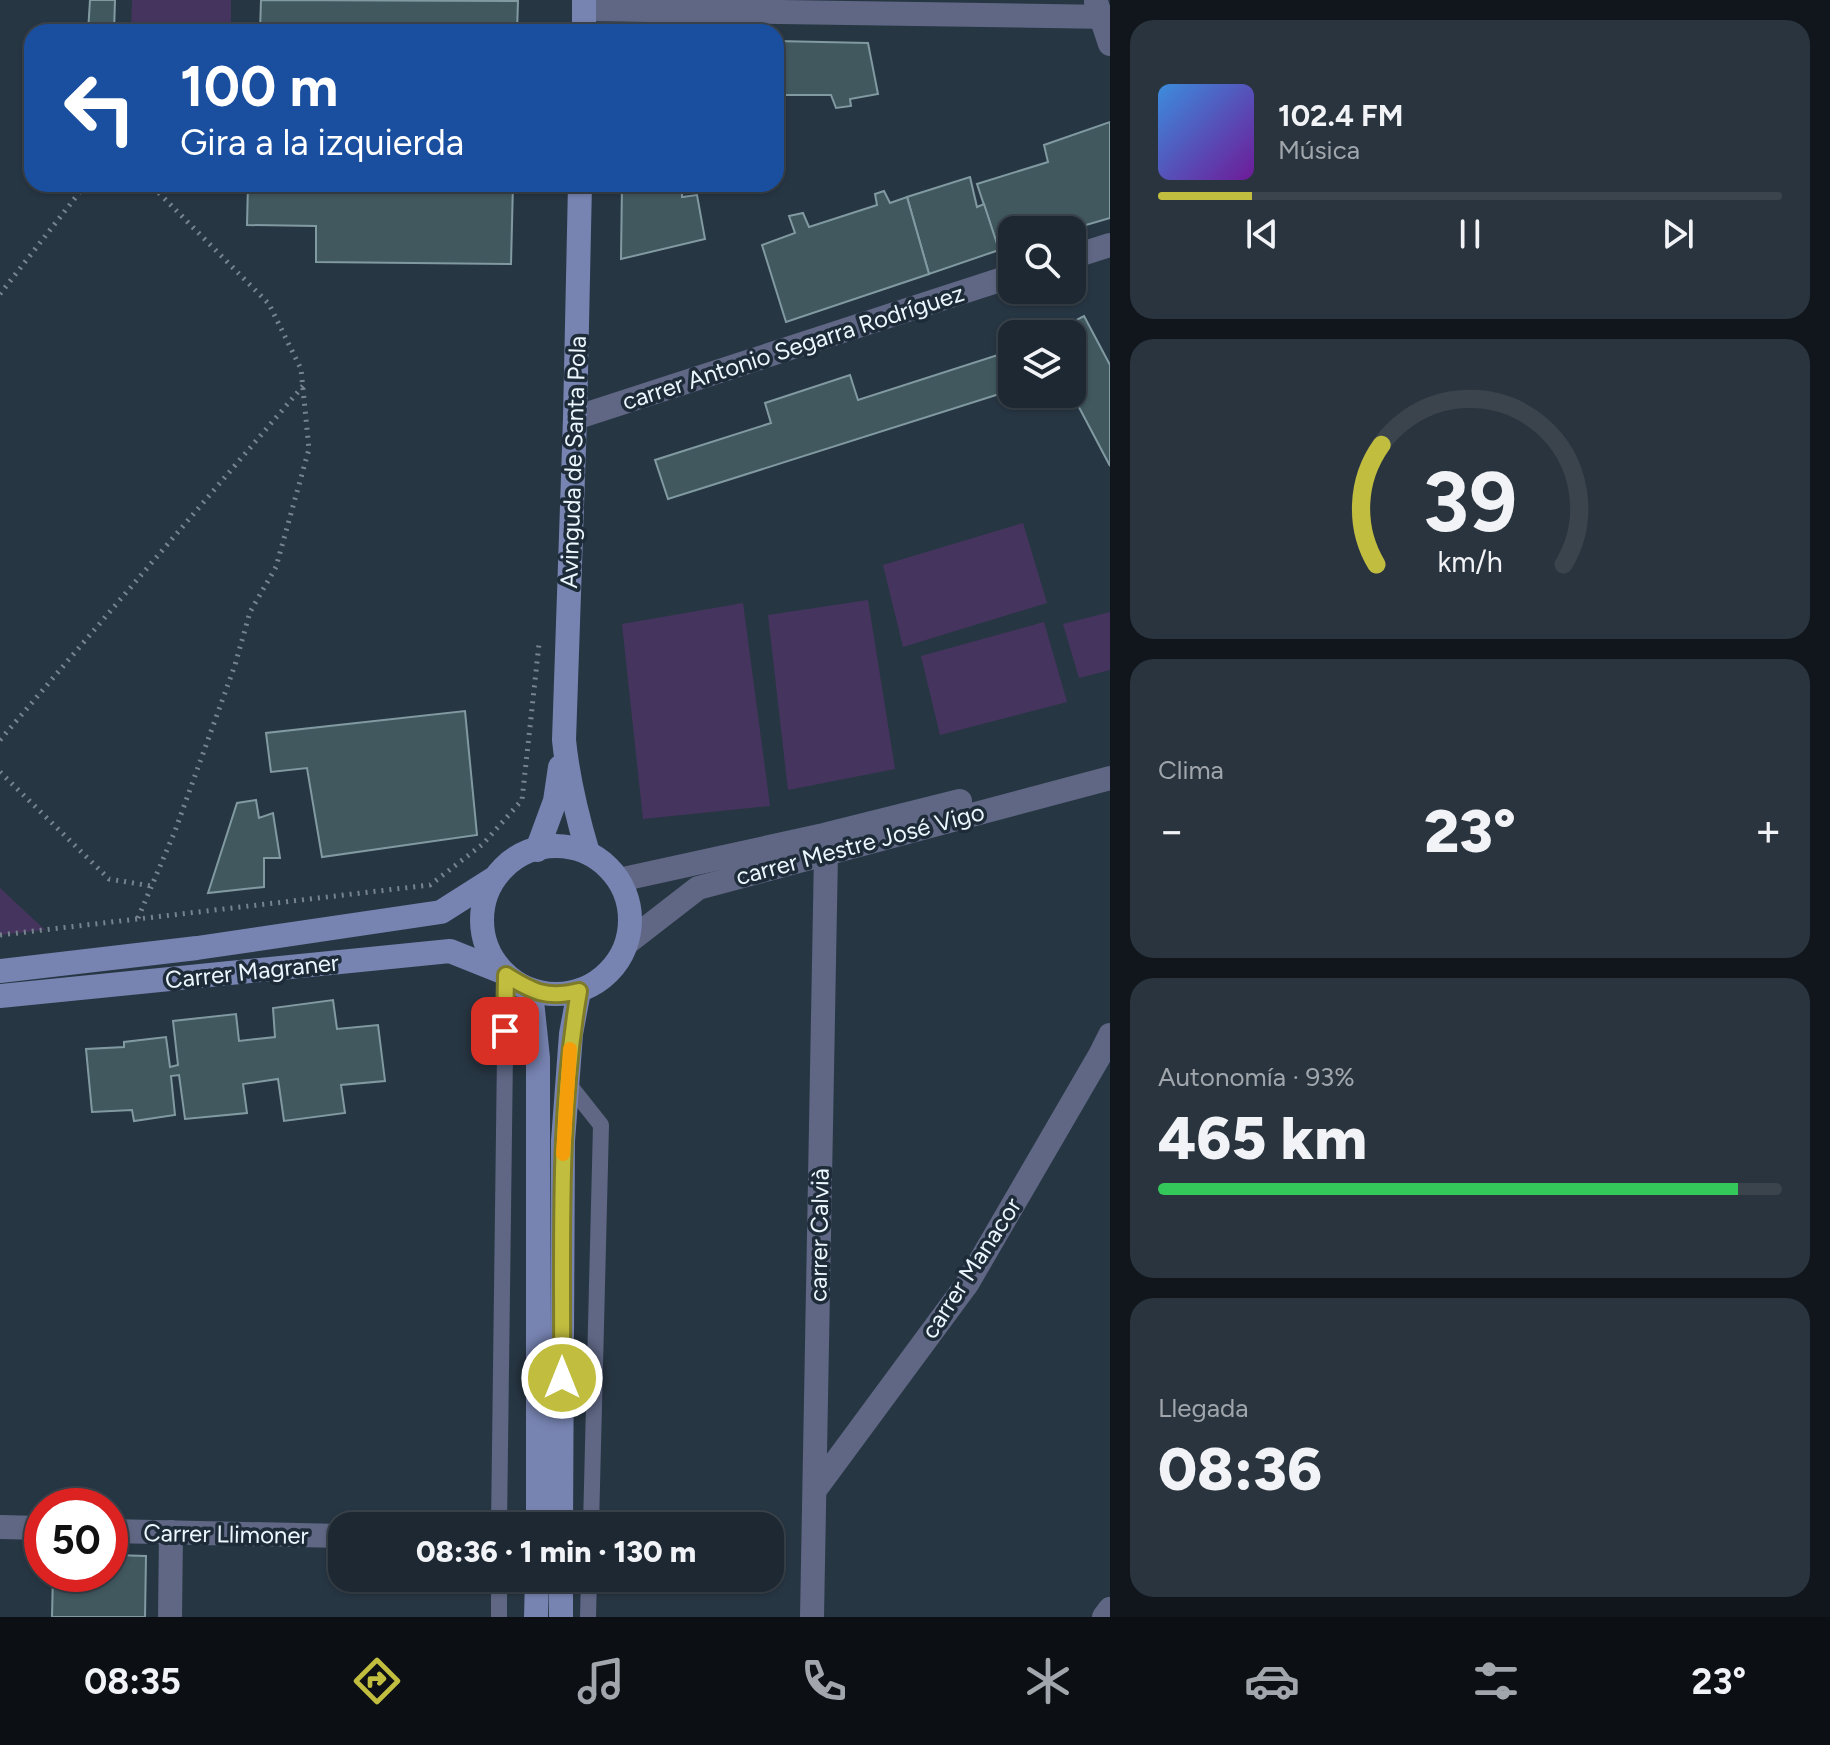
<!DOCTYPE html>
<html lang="es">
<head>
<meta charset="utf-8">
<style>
	body { margin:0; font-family:Figtree,sans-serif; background:#2a343e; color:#f1f3f6; height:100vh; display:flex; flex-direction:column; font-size:30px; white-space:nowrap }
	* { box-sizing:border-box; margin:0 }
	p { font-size:26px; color:#a0a6ac }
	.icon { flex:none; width:44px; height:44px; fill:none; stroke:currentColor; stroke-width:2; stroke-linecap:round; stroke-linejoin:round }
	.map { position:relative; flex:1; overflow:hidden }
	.drawer { display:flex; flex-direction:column; gap:20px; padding:20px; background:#10161c; width:720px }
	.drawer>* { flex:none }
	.banner { position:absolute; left:24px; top:24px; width:760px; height:168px; border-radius:24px; box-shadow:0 2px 6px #0004,0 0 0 2px #3b444d; background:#1a4fa0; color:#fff; overflow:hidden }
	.buttons { position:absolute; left:998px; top:216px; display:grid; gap:16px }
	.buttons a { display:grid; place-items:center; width:88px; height:88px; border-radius:16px; background:#1d2832; box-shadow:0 2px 6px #0004,0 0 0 2px #3b444d; font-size:40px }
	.speed { position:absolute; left:24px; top:1488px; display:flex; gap:16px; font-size:40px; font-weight:700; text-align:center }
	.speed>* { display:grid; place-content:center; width:104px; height:104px; border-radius:50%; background:#1d2832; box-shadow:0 2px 6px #0004,0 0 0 2px #3b444d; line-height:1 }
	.speed .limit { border:12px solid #d22; background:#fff; color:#111 }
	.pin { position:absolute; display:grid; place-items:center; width:68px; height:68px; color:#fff; margin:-34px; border-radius:16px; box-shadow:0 4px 12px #0006 }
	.me { position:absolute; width:88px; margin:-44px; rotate:0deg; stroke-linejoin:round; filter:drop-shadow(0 0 6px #0008) }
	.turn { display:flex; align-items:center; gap:28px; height:168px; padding:0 24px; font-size:36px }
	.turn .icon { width:104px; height:104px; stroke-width:2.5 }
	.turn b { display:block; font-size:56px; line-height:68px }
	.big { font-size:60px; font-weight:800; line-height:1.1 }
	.drawer .card { flex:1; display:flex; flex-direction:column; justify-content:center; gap:12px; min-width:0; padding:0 28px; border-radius:24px; background:#2a343e }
	.drawer .dial { align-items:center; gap:0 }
	.dial svg { height:208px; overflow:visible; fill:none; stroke:#3b444d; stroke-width:7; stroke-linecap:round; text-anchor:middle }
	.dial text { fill:#f1f3f6; stroke:none }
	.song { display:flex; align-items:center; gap:24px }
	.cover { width:96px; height:96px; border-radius:12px; background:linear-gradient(135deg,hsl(210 70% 55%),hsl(280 70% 35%)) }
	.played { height:8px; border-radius:4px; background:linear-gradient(90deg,#c1bd3f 15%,#3b444d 15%) }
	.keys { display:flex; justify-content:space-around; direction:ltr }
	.heat { display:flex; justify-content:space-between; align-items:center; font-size:44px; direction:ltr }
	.charge { height:12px; border-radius:6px; background:linear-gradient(90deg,#34c759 93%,#3b444d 0) }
	.trip { position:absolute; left:328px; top:1512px; width:456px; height:80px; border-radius:24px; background:#1d2832; box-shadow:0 2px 6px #0004,0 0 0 2px #3b444d; font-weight:800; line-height:80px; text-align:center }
	.menu { display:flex; height:128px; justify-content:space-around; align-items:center; background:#0c1014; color:#a0a6ac }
	.menu .icon { width:56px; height:56px }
	.menu .selected { color:#c1bd3f }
	.menu b { font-size:36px; color:#f1f3f6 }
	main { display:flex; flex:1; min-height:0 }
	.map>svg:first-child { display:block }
	.green { fill:#45355e }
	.building { fill:#41585f; stroke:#819aa2; stroke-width:2 }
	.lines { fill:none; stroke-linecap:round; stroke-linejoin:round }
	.path { stroke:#77848f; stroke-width:5; stroke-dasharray:2 6; stroke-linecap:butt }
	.lane { stroke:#5f6784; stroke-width:16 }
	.street { stroke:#5f6784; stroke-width:24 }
	.secondary { stroke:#7783b1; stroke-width:24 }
	.route-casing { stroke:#7d7b29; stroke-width:20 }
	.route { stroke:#c1bd3f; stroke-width:14 }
	.slow { stroke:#f59e0b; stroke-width:14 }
	.labels { text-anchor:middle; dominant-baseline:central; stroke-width:7; stroke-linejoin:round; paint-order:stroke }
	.street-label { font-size:24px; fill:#ecf6fe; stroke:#1d2c38 }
</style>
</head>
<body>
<main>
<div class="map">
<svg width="1110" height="1617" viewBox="0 0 1110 1617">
	<rect width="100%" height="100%" fill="#273643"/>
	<!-- green -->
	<g class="green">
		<polygon points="132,0 231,0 231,32 131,32"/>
		<polygon points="1023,523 1047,603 903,647 883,565"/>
		<polygon points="868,600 895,769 788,790 768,615"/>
		<polygon points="743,603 770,806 643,819 622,624"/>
		<polygon points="1110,612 1110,670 1079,678 1063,624"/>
		<polygon points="1044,622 1067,702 940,735 921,656"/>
		<polygon points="0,888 45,930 0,935"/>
	</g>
	<!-- building -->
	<g class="building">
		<polygon points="90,0 115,0 114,32 88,32"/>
		<polygon points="261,0 518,1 517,32 260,32"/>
		<polygon points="776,41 868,43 878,94 850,99 851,106 836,108 831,95 776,95"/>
		<polygon points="1110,122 1110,218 1069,230 1012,230 1012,247 999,250 977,184 1048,162 1044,145"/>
		<polygon points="970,177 977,207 984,204 999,250 929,274 907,197"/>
		<polygon points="248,184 513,184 511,264 316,262 316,226 247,225"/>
		<polygon points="622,184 682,184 682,197 697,195 705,239 621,259"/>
		<polygon points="884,191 890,203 907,197 929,274 786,322 762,245 795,233 789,216 803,213 809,227 877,205 875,194"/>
		<polygon points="1084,316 1110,365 1110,466 1072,394 1072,334 1049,334"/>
		<polygon points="1004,353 1012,379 1012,390 668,499 655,460 771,423 765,403 850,375 858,400"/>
		<polygon points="465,711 477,835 322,857 307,768 271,772 266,733"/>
		<polygon points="256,800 259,818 273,813 280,858 264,858 264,887 208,893 237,803"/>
		<polygon points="333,1000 337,1029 378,1025 385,1081 341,1085 345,1113 284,1121 278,1079 243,1084 247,1113 185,1119 179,1075 171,1076 175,1115 134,1121 132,1110 92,1112 86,1049 124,1047 124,1042 166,1037 170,1067 178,1065 173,1021 236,1014 239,1041 275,1037 273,1008"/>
		<polygon points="113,1555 146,1556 145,1617 52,1617 53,1574 110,1574 112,1572"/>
	</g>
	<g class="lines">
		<!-- path -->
		<g class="path">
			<polyline points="24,51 32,60"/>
			<polyline points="0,294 86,184"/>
			<polyline points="0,740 303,386"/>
			<polyline points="0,772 109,879 151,886"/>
			<polyline points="138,918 175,831 235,665 250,612 276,567 309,449 301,369 269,304 150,184"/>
			<polyline points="0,935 430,885 483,844 522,800 539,644"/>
		</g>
		<!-- lane -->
		<g class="lane">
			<polyline points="567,1082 601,1125 591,1526"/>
			<polyline points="499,1526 506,975"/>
			<polyline points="499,1617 499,1578"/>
			<polyline points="588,1617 589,1578"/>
		</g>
		<!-- street -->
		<g class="street">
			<polyline points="1096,2 1110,44"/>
			<polyline points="584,9 1110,17"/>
			<polyline points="1072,257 1110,245"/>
			<polyline points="575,418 1012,276"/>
			<polyline points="619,880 824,835 960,801"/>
			<polyline points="627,943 698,888 1110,778"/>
			<polyline points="815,1490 967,1284 1100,1055 1110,1035"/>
			<polyline points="0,1527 42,1528"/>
			<polyline points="110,1531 342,1536"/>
			<polyline points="170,1617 171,1532"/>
			<polyline points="812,1617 826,853"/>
			<polyline points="1104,1617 1110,1609"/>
		</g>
		<!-- secondary -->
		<g class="secondary">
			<polyline points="584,32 584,0"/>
			<path d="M580,184L575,418L564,740C568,780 577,816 588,853"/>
			<circle cx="556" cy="920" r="74"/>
			<polyline points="537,850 555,801 560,767"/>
			<polyline points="0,971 197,948 441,912 493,879"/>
			<polyline points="531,991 538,1058 538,1526"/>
			<polyline points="0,996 450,951 500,971"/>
			<polyline points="561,1526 563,1141 571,1034 579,991"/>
			<polyline points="536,1617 537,1578"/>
			<polyline points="561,1617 561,1578"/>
		</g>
	</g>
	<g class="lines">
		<!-- route casing -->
		<g class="route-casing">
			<path id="route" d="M505,1031L506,975C533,992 547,999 579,991C557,1118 563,1249 562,1378"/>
		</g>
		<!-- route -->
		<use href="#route" class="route"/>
		<!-- slow -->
		<polyline class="slow" points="563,1154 570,1049"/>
	</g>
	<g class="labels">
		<!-- street labels -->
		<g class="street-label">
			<text transform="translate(793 347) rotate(-18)">carrer Antonio Segarra Rodríguez</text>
			<text transform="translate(573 462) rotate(-88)">Avinguda de Santa Pola</text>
			<text transform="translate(860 844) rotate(-15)">carrer Mestre José Vigo</text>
			<text transform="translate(252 971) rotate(-6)">Carrer Magraner</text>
			<text transform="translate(819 1235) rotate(-89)">carrer Calvià</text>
			<text transform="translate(971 1268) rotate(-57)">carrer Manacor</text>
			<text transform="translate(226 1534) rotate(1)">Carrer Llimoner</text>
		</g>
	</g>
</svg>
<div class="buttons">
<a><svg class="icon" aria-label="search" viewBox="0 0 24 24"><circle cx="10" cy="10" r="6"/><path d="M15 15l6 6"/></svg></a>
<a><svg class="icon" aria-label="layers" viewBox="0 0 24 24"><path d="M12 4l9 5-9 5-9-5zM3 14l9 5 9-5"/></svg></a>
</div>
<div class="speed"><div class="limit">50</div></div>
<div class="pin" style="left:505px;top:1031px;background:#d93025"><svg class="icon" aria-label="arrive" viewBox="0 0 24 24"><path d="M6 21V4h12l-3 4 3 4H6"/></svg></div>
<svg class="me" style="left:562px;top:1378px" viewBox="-20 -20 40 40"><circle r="17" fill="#c1bd3f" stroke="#fff" stroke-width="3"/><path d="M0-11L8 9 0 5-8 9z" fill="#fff"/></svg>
<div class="trip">08:36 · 1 min · 130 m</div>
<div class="banner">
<div class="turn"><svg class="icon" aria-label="left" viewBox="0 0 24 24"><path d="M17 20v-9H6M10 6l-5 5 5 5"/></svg><div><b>100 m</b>Gira a la izquierda</div></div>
</div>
</div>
<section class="drawer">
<div class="card">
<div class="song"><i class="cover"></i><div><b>102.4 FM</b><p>Música</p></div></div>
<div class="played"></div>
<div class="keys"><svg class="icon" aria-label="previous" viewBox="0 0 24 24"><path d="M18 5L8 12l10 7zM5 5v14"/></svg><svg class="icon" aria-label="pause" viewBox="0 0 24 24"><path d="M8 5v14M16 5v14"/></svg><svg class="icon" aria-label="next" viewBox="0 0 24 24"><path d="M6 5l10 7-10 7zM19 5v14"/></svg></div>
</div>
<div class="card dial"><svg viewBox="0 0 100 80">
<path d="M14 69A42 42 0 1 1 86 69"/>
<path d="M14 69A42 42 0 0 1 16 23" stroke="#c1bd3f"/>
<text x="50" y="56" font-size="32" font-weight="700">39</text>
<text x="50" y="72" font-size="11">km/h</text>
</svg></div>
<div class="card"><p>Clima</p>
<div class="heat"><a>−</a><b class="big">23°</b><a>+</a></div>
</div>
<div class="card"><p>Autonomía · 93%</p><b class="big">465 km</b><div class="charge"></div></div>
<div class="card"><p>Llegada</p><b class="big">08:36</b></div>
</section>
</main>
<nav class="menu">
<b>08:35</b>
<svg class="icon selected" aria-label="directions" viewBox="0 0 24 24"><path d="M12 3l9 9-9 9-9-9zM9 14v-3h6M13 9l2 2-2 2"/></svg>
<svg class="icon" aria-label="music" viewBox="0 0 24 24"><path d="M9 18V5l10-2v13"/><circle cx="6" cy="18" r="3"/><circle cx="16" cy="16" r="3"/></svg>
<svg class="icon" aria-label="phone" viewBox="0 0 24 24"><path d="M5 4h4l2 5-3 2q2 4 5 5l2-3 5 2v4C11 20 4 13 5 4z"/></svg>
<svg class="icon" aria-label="climate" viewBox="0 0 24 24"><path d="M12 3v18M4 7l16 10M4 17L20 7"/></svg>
<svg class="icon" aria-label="car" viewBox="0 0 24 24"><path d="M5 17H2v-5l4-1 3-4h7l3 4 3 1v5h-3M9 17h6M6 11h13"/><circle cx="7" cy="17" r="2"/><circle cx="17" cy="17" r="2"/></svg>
<svg class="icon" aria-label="filters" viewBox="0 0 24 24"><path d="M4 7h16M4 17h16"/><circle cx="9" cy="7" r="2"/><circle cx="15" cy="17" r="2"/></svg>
<b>23°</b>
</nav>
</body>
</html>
